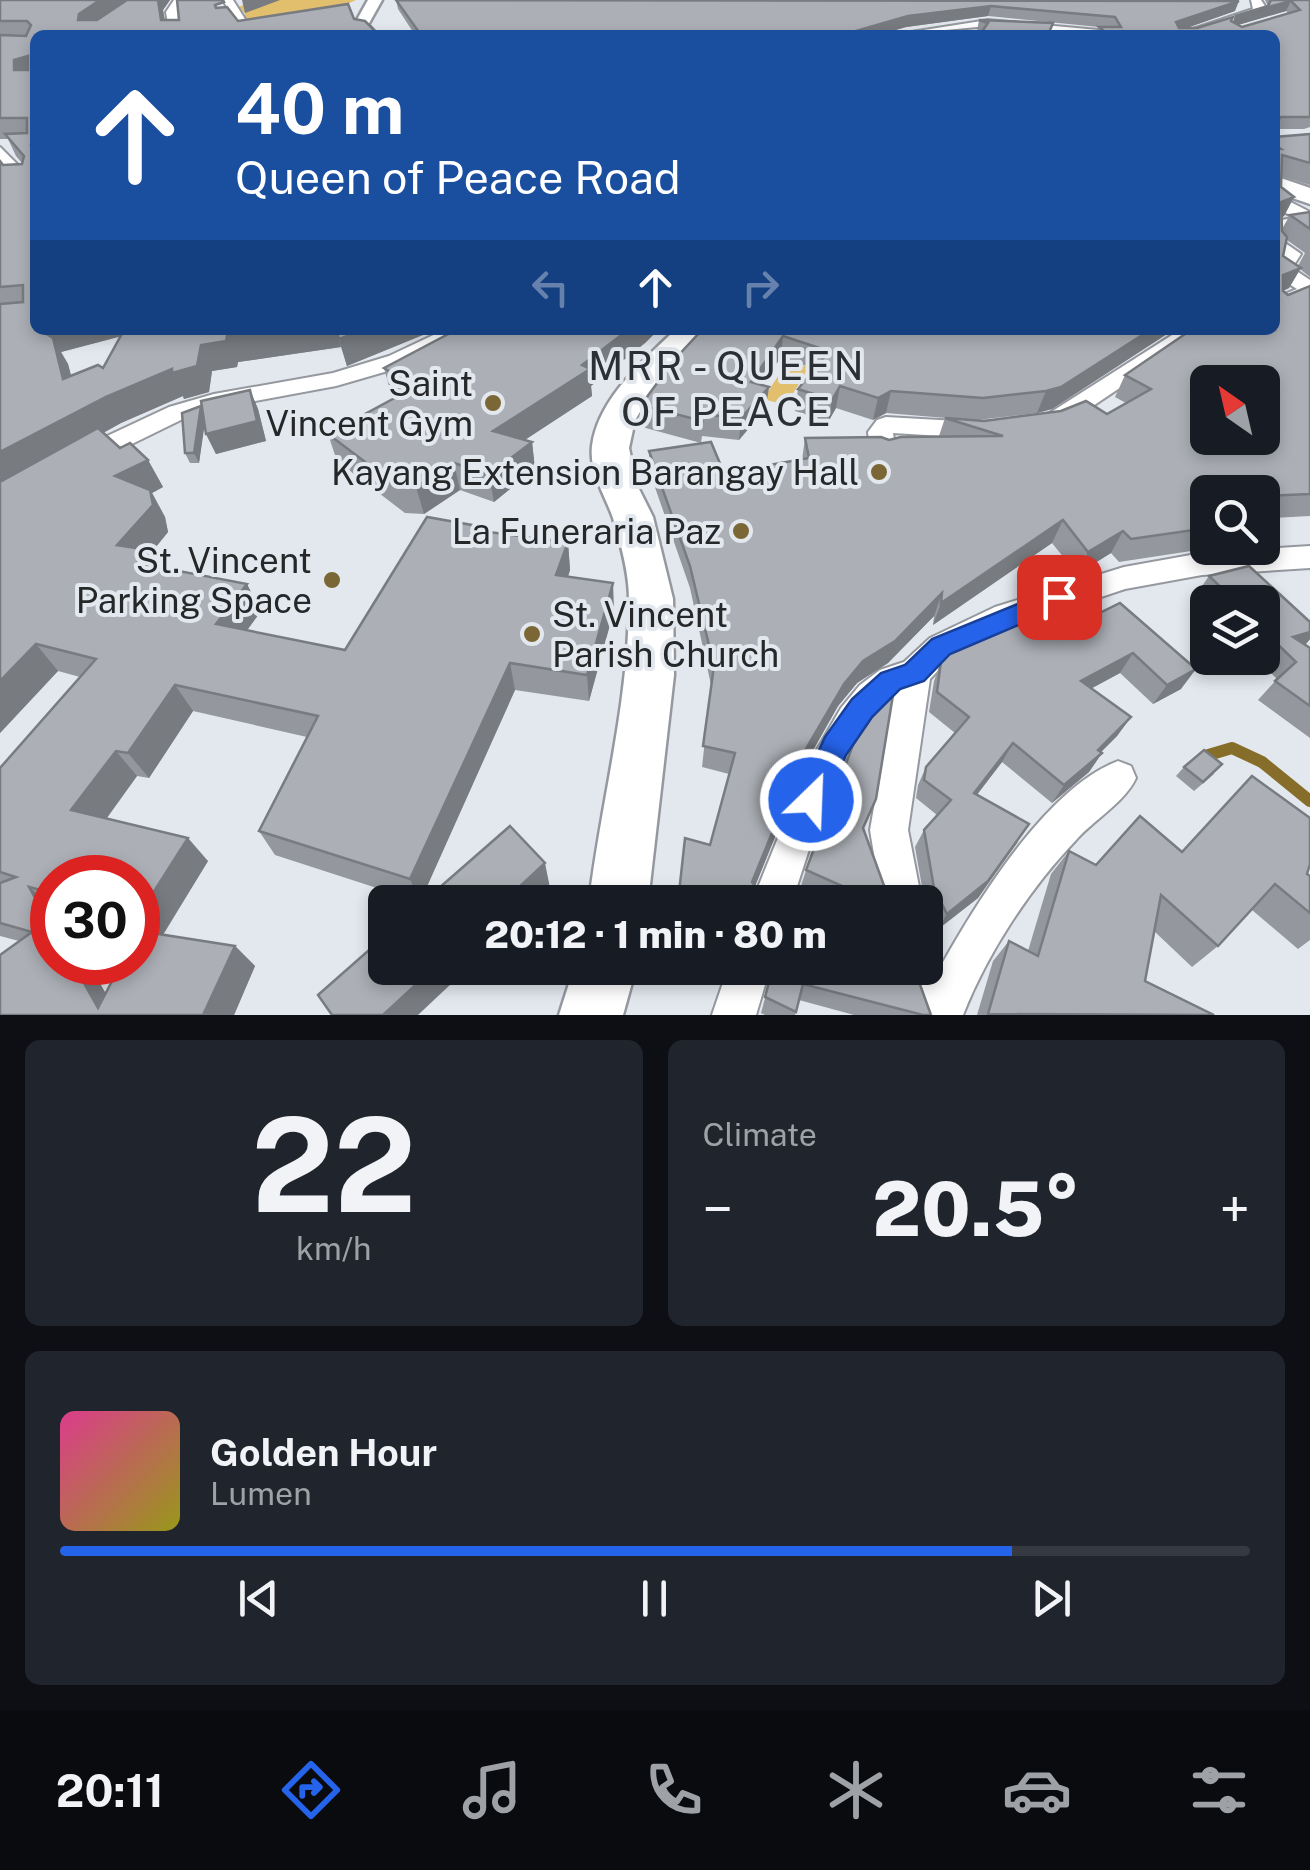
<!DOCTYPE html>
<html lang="en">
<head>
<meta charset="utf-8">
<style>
	body { margin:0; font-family:"Public Sans",sans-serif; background:#20242c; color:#f1f3f6; height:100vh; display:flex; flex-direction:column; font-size:38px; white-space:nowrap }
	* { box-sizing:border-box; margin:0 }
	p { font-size:32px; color:#9ea1a6 }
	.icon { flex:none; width:55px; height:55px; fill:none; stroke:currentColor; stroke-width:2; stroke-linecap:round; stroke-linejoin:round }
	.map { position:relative; height:1015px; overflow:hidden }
	.details { display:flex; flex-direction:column; gap:25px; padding:25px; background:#0d0f14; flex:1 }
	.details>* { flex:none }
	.banner { position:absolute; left:30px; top:30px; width:1250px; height:305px; border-radius:15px; box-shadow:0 5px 15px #0003; background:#1a4fa0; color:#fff; overflow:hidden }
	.needle { width:65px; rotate:326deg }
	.controls { position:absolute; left:1190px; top:365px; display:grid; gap:20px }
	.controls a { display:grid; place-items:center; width:90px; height:90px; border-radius:15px; background:#171b24; box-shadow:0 5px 15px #0003; font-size:50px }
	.speed { position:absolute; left:30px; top:855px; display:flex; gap:20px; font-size:50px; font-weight:700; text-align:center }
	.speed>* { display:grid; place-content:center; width:130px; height:130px; border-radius:50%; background:#171b24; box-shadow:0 5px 15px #0003; line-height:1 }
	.speed .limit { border:15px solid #d22; background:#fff; color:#111 }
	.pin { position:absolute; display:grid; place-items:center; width:85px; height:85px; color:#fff; margin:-42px; border-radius:20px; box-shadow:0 5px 15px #0006 }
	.me { position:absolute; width:110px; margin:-55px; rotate:24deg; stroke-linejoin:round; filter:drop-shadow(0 0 8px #0008) }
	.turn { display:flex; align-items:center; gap:35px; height:210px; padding:0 40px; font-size:45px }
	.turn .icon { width:130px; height:130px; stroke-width:2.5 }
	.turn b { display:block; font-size:70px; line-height:85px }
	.lanes { display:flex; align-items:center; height:95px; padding:0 40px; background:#0003; justify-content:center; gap:50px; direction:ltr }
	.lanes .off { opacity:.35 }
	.big { font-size:75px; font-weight:800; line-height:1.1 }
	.details .widget { flex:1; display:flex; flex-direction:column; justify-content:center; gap:15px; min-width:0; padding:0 35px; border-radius:15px; background:#20242c }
	.details .dial { align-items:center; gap:0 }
	.dial b { font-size:130px; line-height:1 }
	.song { display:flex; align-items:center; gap:30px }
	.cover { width:120px; height:120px; border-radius:15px; background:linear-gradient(135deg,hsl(330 70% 55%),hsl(60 70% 35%)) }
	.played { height:10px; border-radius:5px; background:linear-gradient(90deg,#2563eb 80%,#363941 80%) }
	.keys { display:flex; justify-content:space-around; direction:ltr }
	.heat { display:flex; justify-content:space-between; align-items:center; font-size:55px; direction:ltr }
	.details .tiles { flex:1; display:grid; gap:25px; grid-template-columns:1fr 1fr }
	.widget:last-child { grid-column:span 2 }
	.trip { position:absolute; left:368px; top:885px; width:575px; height:100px; border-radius:15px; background:#171b24; box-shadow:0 5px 15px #0003; font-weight:800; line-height:100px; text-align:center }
	.dock { display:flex; height:160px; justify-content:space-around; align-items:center; background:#090b0e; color:#9ea1a6 }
	.dock .icon { width:70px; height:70px }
	.dock .current { color:#2563eb }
	.dock b { font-size:45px; color:#f1f3f6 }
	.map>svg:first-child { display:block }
	.green { fill:#e1bf6c }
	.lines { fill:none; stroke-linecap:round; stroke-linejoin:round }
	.stream { stroke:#866e2a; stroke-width:12 }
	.minor-casing { stroke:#95999f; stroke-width:4 }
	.major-casing { stroke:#95999f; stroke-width:5 }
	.highway-casing { stroke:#95999f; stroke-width:5 }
	.minor { fill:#fff; fill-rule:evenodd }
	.major { fill:#fff; fill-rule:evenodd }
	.highway { fill:#fff; fill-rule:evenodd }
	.wall { fill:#94979d; fill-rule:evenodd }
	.shaded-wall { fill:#787b7f }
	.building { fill:#acb0b6; stroke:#787b7f; stroke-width:2.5; fill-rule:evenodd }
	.route { fill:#2563eb; stroke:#184099; stroke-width:2.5 }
	.poi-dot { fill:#7b6736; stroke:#e3e8ef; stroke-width:4 }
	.labels { text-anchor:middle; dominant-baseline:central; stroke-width:8; stroke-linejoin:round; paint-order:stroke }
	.poi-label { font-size:35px; fill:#252729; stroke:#e3e8ef; text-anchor:end }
	.quarter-label { font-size:40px; letter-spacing:2.5px; fill:#2c3035; stroke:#e3e8ef }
</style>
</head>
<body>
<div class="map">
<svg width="1310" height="1015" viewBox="0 0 1310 1015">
	<rect width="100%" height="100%" fill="#e3e8ef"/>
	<!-- green -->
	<g class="green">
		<polygon points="253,0 356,0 343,6 244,21 245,14 239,7"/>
		<polygon points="788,361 809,367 786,405 763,399"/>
	</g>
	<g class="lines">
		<!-- stream -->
		<polyline class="stream" points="1205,756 1232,748 1262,762 1310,801"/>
		<!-- minor casing -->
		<g class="minor-casing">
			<g id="minor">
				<polygon points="174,0 184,0 178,12 182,35 170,35 166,12"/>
				<polygon points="223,0 233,0 255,35 243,35"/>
				<polygon points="1251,0 1261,0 1265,6 1262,13 1193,35 1175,35 1253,9"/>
				<polygon points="988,20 1109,31 1115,35 988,26 892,35"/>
				<polygon points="0,147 30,177 30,185 18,185 0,162"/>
				<polygon points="1275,194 1310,212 1310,227 1275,229 1275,221 1294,218 1275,206"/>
				<polygon points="1275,236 1301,254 1292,268 1310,280 1310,298 1275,312 1275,298 1297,289 1275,275 1281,255 1275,251"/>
				<polygon points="444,330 472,330 405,366 336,386 218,408 187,417 91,464 82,466 69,458 73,452 169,407 214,394 333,373 389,356"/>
				<polygon points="1180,330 1206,330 1066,424 1048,424 1045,419 1048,414"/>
				<polygon points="886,417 975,422 987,430 975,438 893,433 896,451 883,459 870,451 868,432 877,420"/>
				<path d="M1310,546V568L1202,575L1125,589L1017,625L952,656L930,679L908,830L922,902H882L870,830L893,698C839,740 813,839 792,902H752L806,769L841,708L860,685L880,670L904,662L930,638L995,607L1124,567L1202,553Z"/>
				<path d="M1118,761L1131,766L1136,778C1125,802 1095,819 1077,839C1030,888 988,952 963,1015H918L901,968H925V948L937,953L942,964C978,900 1047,788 1118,761Z"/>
				<polygon points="728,968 770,968 756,1015 712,1015"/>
			</g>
		</g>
		<!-- major casing -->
		<g class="major-casing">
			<polygon id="major" points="368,0 382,0 368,25 377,35 361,35 354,25"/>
		</g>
		<!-- highway casing -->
		<g class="highway-casing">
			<g id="highway">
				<polygon points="1275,176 1310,188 1310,204 1275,192"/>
				<path d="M675,330H709L657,384L635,420L629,448L636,483L653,517L673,599L674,675L648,902H589C601,802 629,703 629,600C629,573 621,544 613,518C605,495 589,472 592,446C598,399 643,361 675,330Z"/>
				<polygon points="574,968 636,968 623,1015 559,1015"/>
			</g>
		</g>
		<!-- minor -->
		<use href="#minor" class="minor"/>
		<!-- major -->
		<use href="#major" class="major"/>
		<!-- highway -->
		<use href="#highway" class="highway"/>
	</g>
	<!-- wall -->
	<g class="wall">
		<path d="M0,0H170L163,10L165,20H179L226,7L238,21L354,19L35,35V330H435L347,366L341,347L238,362L237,367L212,371L209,392L184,399L183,396L121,423L103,433L120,448L148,460L163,487L152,493L165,517L168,532L151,553L159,567L261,611L247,630L345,650L483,527L484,532L568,542L570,570L568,577L614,610L589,701L515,690L420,902L275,855L259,831L307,737L193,711L149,778L137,776L107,818L208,861L163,935L235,946L255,966L234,1015H0L19,941L0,936V768L80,677L58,671L0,733V161L3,165L22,163L16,156L8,139H0ZM121,336L103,368L71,376L68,364L61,352ZM52,878H138V930L146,932L105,993L52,962Z"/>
		<path d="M396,0H1230L1235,11L1187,28H1197L1233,22L1235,16L1268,6L1265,0H1310V127L1304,129H1275V35H1097L1099,27L988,16L906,27L878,35H415L398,9ZM1286,11L1288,13L1242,27L1238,25Z"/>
		<polygon points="979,20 1053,23 1049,35 981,35 982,33 977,31"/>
		<path d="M1310,134V185L1281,176V187L1294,197L1284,216L1282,217V229L1290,215L1310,212V277L1300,269L1289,288L1283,291L1288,295L1310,286V516L1273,518L1262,533V492H1208V548H1211L1119,562L1111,553L1077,574L1052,543L933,625L934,616L888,663L857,683L838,706L803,768L755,886L763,902L710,845L729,774L702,767L711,685L690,588L650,473L649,451L724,473L802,460L805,438L889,440L939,436L945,418L958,419L886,413L873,420L836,408L828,422L795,411L798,389L815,369L781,357L762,385L766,408L739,440L702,436L701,443L642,427L641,405L702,330H1173L1052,409L1037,413L977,420L1107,414L1126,403L1115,397L1125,375L1275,330V137ZM1287,240L1305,253L1298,266L1283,256Z"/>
		<polygon points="454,330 658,330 645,343 591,386 592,396 525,440 532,442 535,469 494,502 460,490 424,514 405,513 337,461 328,434 396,397 391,394 384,368"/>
		<polygon points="250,390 258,409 266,441 216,454 206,434 204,424 199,463 190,463 185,453 182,413"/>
		<polygon points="1209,576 1310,622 1310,639 1305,645 1310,648 1310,738 1258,700 1277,679 1256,658 1262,658 1262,602 1208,602 1208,609 1195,596"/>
		<polygon points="1120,603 1181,689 1153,704 1120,673 1092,688 1131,717 1117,736 1101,752 1102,753 1089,772 1052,803 1002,762 977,795 1018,842 978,898 937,930 925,904 915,847 924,830 937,815 916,798 918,785 926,767 955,733 929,712 934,681 941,661 1002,631 1071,627"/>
		<polygon points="1184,767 1214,774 1194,791 1176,776"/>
		<polygon points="1252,776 1307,874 1310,876 1310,940 1298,949 1252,910 1218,946 1192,967 1154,931 1145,981 1214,1015 977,1015 993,961 1009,941 1028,951 1051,874 1069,851 1096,865 1182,851"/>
		<polygon points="864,829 890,902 831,902 800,889 806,870"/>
		<polygon points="704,968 726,968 723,972"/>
		<polygon points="773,968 931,1015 854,1015 799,1000 795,1015 765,1015 761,1013"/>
	</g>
	<!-- shaded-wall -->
	<g class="shaded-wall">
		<polygon points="100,0 131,0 86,32 78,20 79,14"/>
		<polygon points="158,0 170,0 163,10 167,35 161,20"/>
		<polygon points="242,0 280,0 245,13"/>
		<polygon points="1239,1 1235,11 1172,33 1176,22"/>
		<polygon points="1291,1 1286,11 1231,27 1235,16"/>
		<polygon points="991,6 988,16 906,27 878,35 842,35 908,16"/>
		<polygon points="28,56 35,70 14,70 14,60"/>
		<polygon points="31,145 35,145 35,172 34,169"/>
		<polygon points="1294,197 1284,216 1275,220 1281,202"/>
		<polygon points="1301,268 1289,288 1275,294 1283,275"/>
		<polygon points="38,330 136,330 126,335 61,352 68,364 79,405"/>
		<polygon points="270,330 336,330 341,347 238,362 237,367 212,371 209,392 184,399 183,396 121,423 0,490 0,452 201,345 227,336"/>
		<polygon points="364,330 435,330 347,366 339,339"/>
		<polygon points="628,330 658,330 645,343 591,386 592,396 497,458 493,431"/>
		<polygon points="1150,330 1173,330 1052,409 1037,413 1046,391"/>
		<polygon points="783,336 781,357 749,404 751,382"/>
		<polygon points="840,386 836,408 828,422 832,400"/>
		<polygon points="769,387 766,408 739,440 741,418"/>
		<polygon points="250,390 258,409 266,441 216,454 206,434"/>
		<polygon points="891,391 886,413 873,420 878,398"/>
		<polygon points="201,406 206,416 199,463 194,453"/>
		<polygon points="532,442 535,469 494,502 489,475"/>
		<polygon points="148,460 163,487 152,493 165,517 168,532 151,553 165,578 139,567 117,545 115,476"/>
		<polygon points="454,463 460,490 424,514 416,487"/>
		<polygon points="1063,520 1052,543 933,625 941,603"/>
		<polygon points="1123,531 1111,553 1077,574 1088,552"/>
		<polygon points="568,542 570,570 559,602 556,575"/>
		<polygon points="613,583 614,610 589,701 587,675"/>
		<polygon points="247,584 261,611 232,651 216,624"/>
		<polygon points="942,593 934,616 888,663 857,683 838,706 803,768 749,901 752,882 807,747 844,684 863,661"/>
		<polygon points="1310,632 1310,639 1301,650 1293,637"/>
		<polygon points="36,644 58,671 0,733 0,681"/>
		<polygon points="1133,653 1120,673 1070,700 1081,681"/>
		<polygon points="510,663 515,690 420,902 410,879"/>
		<polygon points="1196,669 1181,689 1153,704 1167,685"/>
		<polygon points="175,685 193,711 149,778 128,753"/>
		<polygon points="1131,717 1117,736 1090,763 1102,753 1089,772 1052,803 1064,785"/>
		<polygon points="1013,743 1002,762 964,811 974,793"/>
		<polygon points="116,751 137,776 95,834 71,810"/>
		<polygon points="1029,824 978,898 937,930 947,914"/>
		<polygon points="188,838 208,861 162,936 139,915"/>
		<polygon points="545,863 550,888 536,902 503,902"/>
		<polygon points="29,887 52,906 52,928"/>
		<polygon points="235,946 255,966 234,1015 203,1015"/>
		<polygon points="72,962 88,962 118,1015 98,1008"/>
		<polygon points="434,968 468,968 418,1015 383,1015"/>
	</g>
	<!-- building -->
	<g class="building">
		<path d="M0,0H100L79,14L78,20H97L127,0H158L161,20H179L177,0H223L224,2L215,5L216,8L227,7L238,21L348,4L354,19L365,21L379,35H35V145H31L35,169V330H40L53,338L63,379L98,365L103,368L124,330H270L227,336L226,341L201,345L197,366L172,373V369L106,397L0,452V304L23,302V285L0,287V161L3,165L22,164L24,156L5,134L27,133V118H0V35L26,36L31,25L27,21H0ZM28,56V70H14V60Z"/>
		<polygon points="396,0 1239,1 1176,22 1179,28 1197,28 1233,17 1231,21 1242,27 1300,10 1291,1 1235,16 1268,6 1271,0 1310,0 1310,117 1281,117 1277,121 1275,120 1275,35 1109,35 1099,27 1121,27 1115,17 991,6 908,16 842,35 421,35"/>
		<polygon points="979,20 1053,23 1048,35 988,35 981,33 988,23"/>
		<path d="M1310,134V163L1282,155L1281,187L1294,197L1281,202L1282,231L1287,237L1283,256L1301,268L1283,275V291L1288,295L1310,286V494L1262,496V492H1208V528L1131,539L1123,531L1088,552L1063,520L941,603L942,593L895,641L863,661L844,684L807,747L752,882L756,887H766L761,902H678L685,838L710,845L735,753L703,746L714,666L690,566L649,451L711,442L724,473L809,458L805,438L881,437L889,440L901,437L1003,436L945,418L984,421L1061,411L1086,401L1107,414L1151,389L1125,375L1191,330H1275V149H1281L1275,145V137ZM1208,382H1262V438H1208Z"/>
		<polygon points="1310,212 1310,229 1290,215"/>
		<polygon points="336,330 364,330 339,339"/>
		<polygon points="456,330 628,330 582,365 590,369 493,431 532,442 489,475 454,463 416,487 397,486 328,434 415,387 384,368"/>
		<polygon points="702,330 1150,330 1061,387 1046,391 983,398 891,391 878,398 840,386 832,400 798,389 829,351 783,336 751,382 769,387 741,418 699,414 702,421 641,405 674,360"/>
		<polygon points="250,390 257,421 206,434 201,401"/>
		<polygon points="201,406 194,453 185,453 182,413"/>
		<polygon points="98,428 120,448 130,443 148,460 115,476 150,490 153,505 117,545 149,550 137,563 247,584 216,624 345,650 427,517 483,527 481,531 568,542 556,575 613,583 587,675 510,663 410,879 259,831 318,716 175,685 128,753 116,751 71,810 188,838 139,915 138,914 138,878 52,878 52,893 29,887 52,928 52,962 72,962 98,1008 122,962 138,962 138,934 139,931 235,946 203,1015 0,1015 0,955 32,932 0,923 0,883 16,877 0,872 0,768 96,659 36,644 0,681 0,482"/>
		<polygon points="1262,508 1273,518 1262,519"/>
		<polygon points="1249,566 1310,622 1310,632 1293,637 1310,648 1310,706 1275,681 1296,662 1262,629 1262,602 1236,602 1209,576"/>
		<polygon points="1120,603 1196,669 1167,685 1133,653 1081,681 1131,717 1098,750 1102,753 1064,785 1013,743 974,793 1029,824 988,881 947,914 934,888 924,830 951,800 924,780 926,767 969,717 937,692 941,661 970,636 994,625 1002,631 1044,606 1071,627"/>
		<polygon points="888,693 893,695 876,799 863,828 890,902 848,902 849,889 806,870 853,745"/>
		<polygon points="1204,750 1222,764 1203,782 1184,767"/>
		<polygon points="1252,776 1310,818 1310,864 1307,874 1310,876 1310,913 1275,884 1218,946 1161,895 1145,981 1214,1015 988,1014 1009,941 1038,956 1069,851 1096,865 1140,816 1182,852"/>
		<polygon points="510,826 545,863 503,902 423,902"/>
		<polygon points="385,936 385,968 434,968 383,1015 332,1015 318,995"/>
		<polygon points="773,968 914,968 931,1015 923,1015 803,984 796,1012 765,997"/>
	</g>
	<!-- route -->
	<polygon class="route" points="1059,587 1068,590 1072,597 1068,604 950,654 924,681 900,689 872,717 846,755 822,810 811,814 800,810 796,800 825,737 852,699 881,673 905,665 932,639"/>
	<!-- markers -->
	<g class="poi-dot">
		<circle cx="493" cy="403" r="10"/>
		<circle cx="879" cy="472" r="10"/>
		<circle cx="741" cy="531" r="10"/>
		<circle cx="332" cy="580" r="10"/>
		<circle cx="532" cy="634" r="10"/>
	</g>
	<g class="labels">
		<!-- poi labels -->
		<g class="poi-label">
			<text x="473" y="383">Saint<tspan x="473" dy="40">Vincent Gym</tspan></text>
			<text x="859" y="472">Kayang Extension Barangay Hall</text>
			<text x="721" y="531">La Funeraria Paz</text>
			<text x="312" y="560">St. Vincent<tspan x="312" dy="40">Parking Space</tspan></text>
			<text x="552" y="614" text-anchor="start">St. Vincent<tspan x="552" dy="40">Parish Church</tspan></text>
		</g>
		<!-- quarter labels -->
		<g class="quarter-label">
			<text x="727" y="365">MRR - QUEEN<tspan x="727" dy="46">OF PEACE</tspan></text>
		</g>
	</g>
</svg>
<div class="controls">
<a><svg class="needle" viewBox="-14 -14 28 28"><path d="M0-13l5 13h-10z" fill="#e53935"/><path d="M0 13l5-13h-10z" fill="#9ea1a6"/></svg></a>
<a><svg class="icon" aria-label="search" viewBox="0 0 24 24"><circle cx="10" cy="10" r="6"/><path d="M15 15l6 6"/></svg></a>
<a><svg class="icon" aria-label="layers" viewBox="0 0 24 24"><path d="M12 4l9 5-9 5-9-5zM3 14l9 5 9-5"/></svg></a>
</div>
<div class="speed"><div class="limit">30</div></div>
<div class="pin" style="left:1059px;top:597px;background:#d93025"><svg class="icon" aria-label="arrive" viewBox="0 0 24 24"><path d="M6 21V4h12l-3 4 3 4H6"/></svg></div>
<svg class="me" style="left:811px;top:800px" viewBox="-20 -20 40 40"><circle r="17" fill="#2563eb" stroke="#fff" stroke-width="3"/><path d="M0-11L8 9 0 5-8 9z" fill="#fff"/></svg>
<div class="trip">20:12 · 1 min · 80 m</div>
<div class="banner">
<div class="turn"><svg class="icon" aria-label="ahead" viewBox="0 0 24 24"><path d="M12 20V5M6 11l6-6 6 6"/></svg><div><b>40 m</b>Queen of Peace Road</div></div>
<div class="lanes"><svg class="icon off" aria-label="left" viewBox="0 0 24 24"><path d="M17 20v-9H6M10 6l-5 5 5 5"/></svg><svg class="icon" aria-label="ahead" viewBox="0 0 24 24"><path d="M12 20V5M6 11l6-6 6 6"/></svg><svg class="icon off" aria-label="right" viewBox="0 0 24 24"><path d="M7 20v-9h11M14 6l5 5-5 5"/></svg></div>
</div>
</div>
<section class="details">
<div class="tiles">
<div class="widget dial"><b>22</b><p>km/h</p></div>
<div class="widget"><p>Climate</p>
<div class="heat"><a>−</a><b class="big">20.5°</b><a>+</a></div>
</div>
<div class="widget">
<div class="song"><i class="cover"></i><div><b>Golden Hour</b><p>Lumen</p></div></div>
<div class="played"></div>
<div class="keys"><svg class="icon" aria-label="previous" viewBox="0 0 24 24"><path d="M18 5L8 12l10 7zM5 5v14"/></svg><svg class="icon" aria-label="pause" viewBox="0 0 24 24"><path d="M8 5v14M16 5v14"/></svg><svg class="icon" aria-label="next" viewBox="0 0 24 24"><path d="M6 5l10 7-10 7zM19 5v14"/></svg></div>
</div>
</div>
</section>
<nav class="dock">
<b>20:11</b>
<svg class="icon current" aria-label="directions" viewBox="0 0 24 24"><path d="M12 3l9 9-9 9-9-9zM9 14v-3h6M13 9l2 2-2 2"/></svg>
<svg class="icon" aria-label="music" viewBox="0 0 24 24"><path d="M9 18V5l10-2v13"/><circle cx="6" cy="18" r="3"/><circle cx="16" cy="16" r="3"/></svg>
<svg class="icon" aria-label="phone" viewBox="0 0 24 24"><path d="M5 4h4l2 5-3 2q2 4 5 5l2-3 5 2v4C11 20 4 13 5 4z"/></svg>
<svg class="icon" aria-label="climate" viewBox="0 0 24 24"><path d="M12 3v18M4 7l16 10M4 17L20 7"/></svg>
<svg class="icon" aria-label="car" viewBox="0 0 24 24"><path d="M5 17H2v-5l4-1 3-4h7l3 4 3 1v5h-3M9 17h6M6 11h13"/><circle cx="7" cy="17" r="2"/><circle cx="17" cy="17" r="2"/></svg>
<svg class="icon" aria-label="filters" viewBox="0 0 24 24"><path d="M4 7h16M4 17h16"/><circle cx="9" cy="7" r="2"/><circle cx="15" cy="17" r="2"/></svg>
</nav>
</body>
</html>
